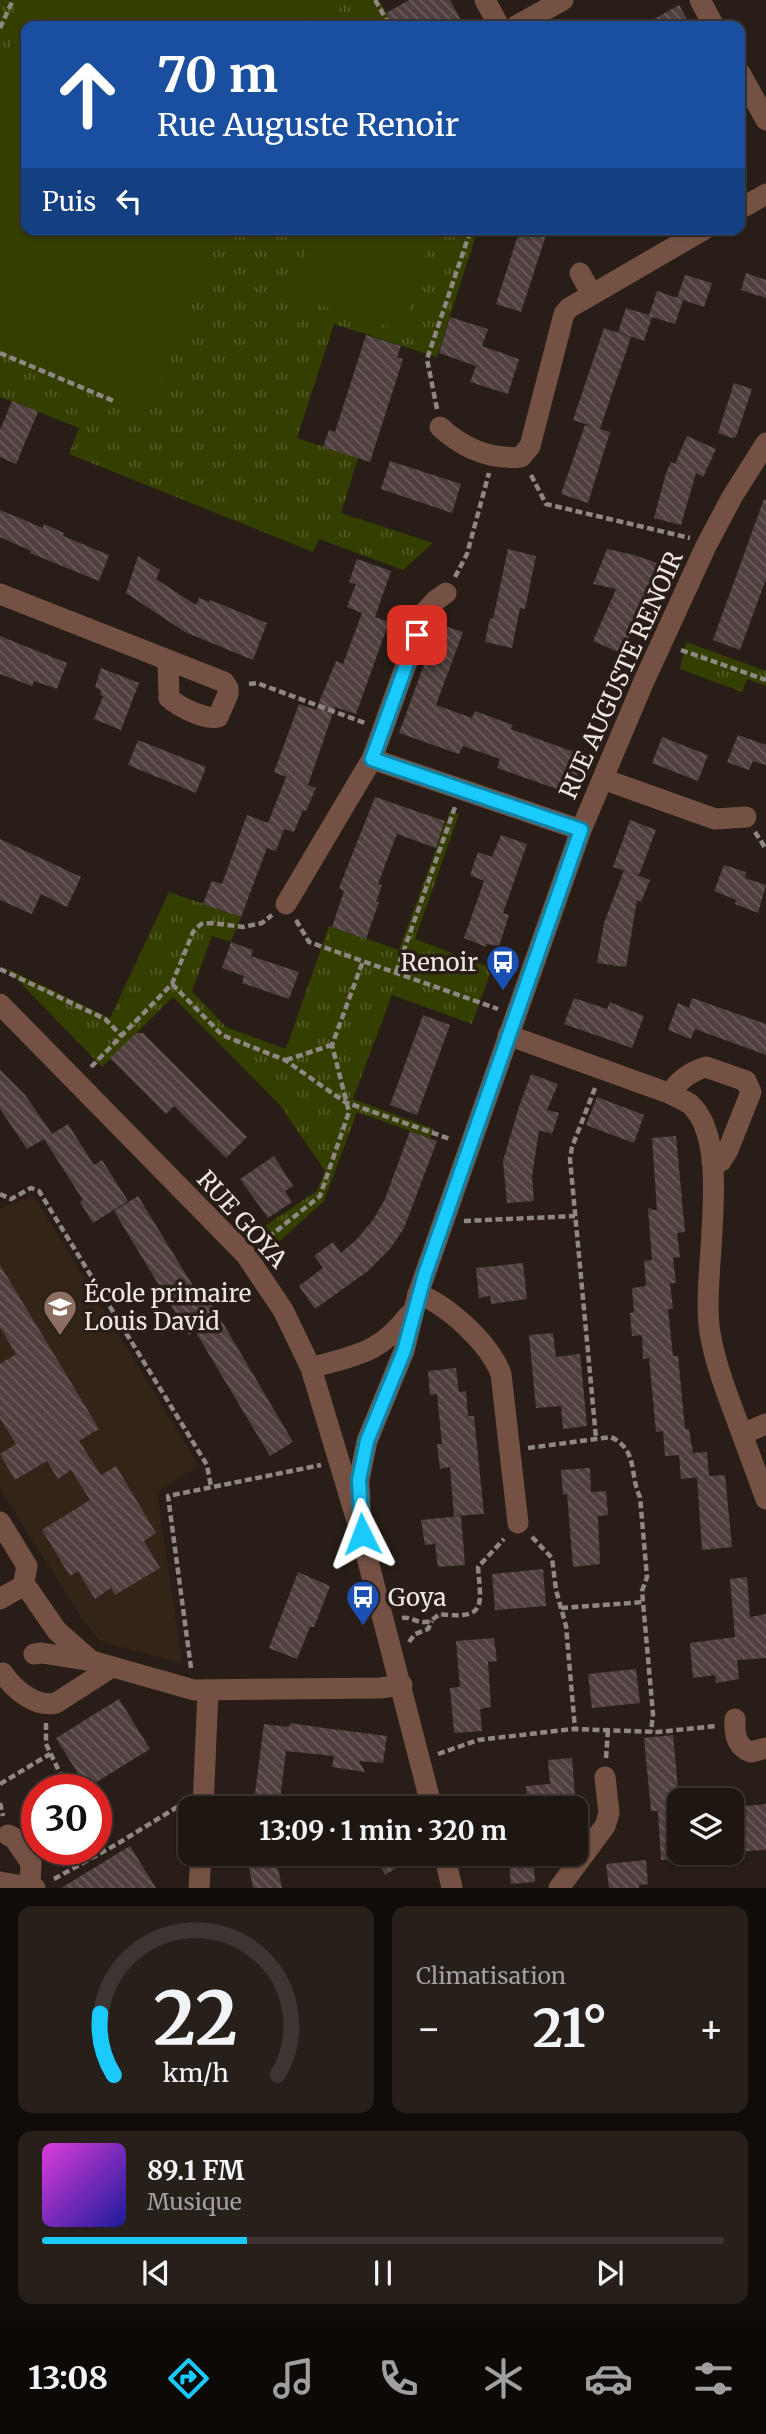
<!DOCTYPE html>
<html lang="fr">
<head>
<meta charset="utf-8">
<style>
	body { margin:0; font-family:Merriweather,serif; background:#261f1a; color:#f1f3f6; height:100vh; display:flex; flex-direction:column; font-size:26px; white-space:nowrap }
	* { box-sizing:border-box; margin:0 }
	p { font-size:23px; color:#a19f9f }
	.icon { flex:none; width:38px; height:38px; fill:none; stroke:currentColor; stroke-width:2; stroke-linecap:round; stroke-linejoin:round }
	.map { position:relative; height:1888px; overflow:hidden }
	.details { display:flex; flex-direction:column; gap:18px; padding:18px; background:#100c09; flex:1 }
	.details>* { flex:none }
	.top-card { position:absolute; left:21px; top:21px; width:724px; height:214px; border-radius:14px; box-shadow:0 2px 5px #0004,0 0 0 2px #3c3531; background:#1a4fa0; color:#fff; overflow:hidden }
	.buttons { position:absolute; left:667px; top:1788px; display:grid; gap:14px }
	.buttons a { display:grid; place-items:center; width:77px; height:77px; border-radius:14px; background:#1e1611; box-shadow:0 2px 5px #0004,0 0 0 2px #3c3531; font-size:35px }
	.speed { position:absolute; left:21px; top:1774px; display:flex; gap:14px; font-size:35px; font-weight:700; text-align:center }
	.speed>* { display:grid; place-content:center; width:91px; height:91px; border-radius:50%; background:#1e1611; box-shadow:0 2px 5px #0004,0 0 0 2px #3c3531; line-height:1 }
	.speed .limit { border:10px solid #d22; background:#fff; color:#111 }
	.pin { position:absolute; display:grid; place-items:center; width:60px; height:60px; color:#fff; margin:-30px; border-radius:14px; box-shadow:0 4px 10px #0006 }
	.me { position:absolute; width:77px; margin:-38px; rotate:357deg; stroke-linejoin:round; filter:drop-shadow(0 0 5px #0008) }
	.turn { display:flex; align-items:center; gap:24px; height:147px; padding:0 21px; font-size:32px }
	.turn .icon { width:91px; height:91px; stroke-width:2.5 }
	.turn b { display:block; font-size:49px; line-height:60px }
	.then { display:flex; align-items:center; height:66px; padding:0 21px; background:#0003; gap:14px; font-size:26px }
	.big { font-size:52px; font-weight:700; line-height:1.1 }
	.details .widget { flex:1; display:flex; flex-direction:column; justify-content:center; gap:10px; min-width:0; padding:0 24px; border-radius:14px; background:#261f1a }
	.details .dial { align-items:center; gap:0 }
	.dial svg { height:182px; overflow:visible; fill:none; stroke:#3c3531; stroke-width:7; stroke-linecap:round; text-anchor:middle }
	.dial text { fill:#f1f3f6; stroke:none }
	.song { display:flex; align-items:center; gap:21px }
	.cover { width:84px; height:84px; border-radius:10px; background:linear-gradient(135deg,hsl(300 70% 55%),hsl(240 70% 35%)) }
	.played { height:7px; border-radius:4px; background:linear-gradient(90deg,#1bcafc 30%,#3c3531 30%) }
	.keys { display:flex; justify-content:space-around; direction:ltr }
	.heat { display:flex; justify-content:space-between; align-items:center; font-size:38px; direction:ltr }
	.details .tiles { flex:1; display:grid; gap:18px; grid-template-columns:1fr 1fr }
	.widget:last-child { grid-column:span 2 }
	.trip { position:absolute; left:178px; top:1796px; width:410px; height:70px; border-radius:14px; background:#1e1611; box-shadow:0 2px 5px #0004,0 0 0 2px #3c3531; font-weight:700; line-height:70px; text-align:center }
	.tabs { display:flex; height:112px; justify-content:space-around; align-items:center; background:#0c0907; color:#a19f9f }
	.tabs .icon { width:49px; height:49px }
	.tabs .on { color:#1bcafc }
	.tabs b { font-size:32px; color:#f1f3f6 }
	.map>svg:first-child { display:block }
	.built { fill:#332418 }
	.grass { fill:url(#grass-tufts) }
	.garden { fill:#343e00 }
	.building { fill:url(#building-back-hatch) }
	.lines { fill:none; stroke-linecap:round; stroke-linejoin:round }
	.path { stroke:#8f8781; stroke-width:4.5; stroke-dasharray:7 3.5; stroke-linecap:butt }
	.minor { stroke:#755144; stroke-width:21 }
	.route-casing { stroke:#1283a4; stroke-width:18 }
	.route { stroke:#1bcafc; stroke-width:12 }
	.labels { text-anchor:middle; dominant-baseline:central; stroke-width:7; stroke-linejoin:round; paint-order:stroke }
	.street-label { font-size:24px; fill:#ede6e1; stroke:#281e17 }
	.poi-label { font-size:24px; fill:#ede6e1; stroke:#281e17; text-anchor:start }
</style>
</head>
<body>
<div class="map">
<svg width="766" height="1888" viewBox="0 0 766 1888">
	<defs>
		<pattern id="grass-tufts" width="24" height="20" patternUnits="userSpaceOnUse" patternTransform="scale(1.75)"><rect width="24" height="20" fill="#343e00"/><path d="M3 7l-1-3M5 7V3M7 7l1-3M15 17l-1-3M17 17v-4M19 17l1-3" fill="none" stroke="#525a25"/></pattern>
		<pattern id="building-back-hatch" width="6" height="6" patternUnits="userSpaceOnUse" patternTransform="scale(1.75)"><rect width="6" height="6" fill="#4f403f"/><path d="M-1 5l2 2M0 0l6 6M5-1l2 2" fill="none" stroke="#695c5a"/></pattern>
	</defs>
	<rect width="100%" height="100%" fill="#281e17"/>
	<!-- built -->
	<polygon class="built" points="34,1196 199,1466 157,1492 182,1663 101,1642 83,1620 0,1489 0,1208"/>
	<!-- grass -->
	<g class="grass">
		<polygon points="0,0 379,0 393,26 26,26 26,229 478,229 437,357 334,324 297,438 358,458 341,513 433,543 403,570 319,539 313,552 69,454 79,428 0,397"/>
		<polygon points="686,642 766,671 766,686 747,679 742,692 680,669"/>
		<polygon points="450,811 459,814 415,939 492,968 472,1024 392,995 353,1099 434,1129 430,1138 357,1112 324,1201 272,1248 260,1229 317,1191 325,1171 280,1105 173,997 102,1067 6,968 110,1018 169,892 241,917 231,942 212,936 192,991 226,1027 286,1049 329,926 399,950"/>
	</g>
	<!-- garden -->
	<g class="garden">
		<polygon points="30,0 319,1 309,26 26,26 26,229 223,229 146,412 0,350 0,70"/>
		<polygon points="314,229 433,229 402,331 294,297"/>
	</g>
	<!-- building -->
	<g class="building">
		<polygon points="409,0 450,0 464,26 393,26 386,13"/>
		<polygon points="679,5 691,26 642,26"/>
		<polygon points="520,229 548,229 521,312 496,304"/>
		<polygon points="746,273 766,280 766,298 741,290"/>
		<polygon points="685,275 712,283 704,307 677,298"/>
		<polygon points="657,291 683,300 675,324 652,317 644,341 618,332 626,308 649,315"/>
		<polygon points="450,317 488,329 482,346 519,359 508,394 470,382 476,366 439,353"/>
		<polygon points="604,328 631,337 600,429 610,432 588,503 561,494 585,425 594,427 573,420"/>
		<polygon points="366,335 401,346 397,357 403,359 370,462 323,447 329,430 335,432"/>
		<polygon points="734,383 752,389 736,437 732,438 718,433"/>
		<polygon points="12,401 38,412 16,464 0,457 0,430"/>
		<polygon points="687,436 716,449 703,477 696,473 681,525 654,518 666,473 671,462 675,464"/>
		<polygon points="390,461 461,484 452,513 381,489"/>
		<polygon points="764,499 766,500 766,579 740,650 713,640"/>
		<polygon points="0,510 43,528 44,524 64,533 63,536 109,555 99,581 30,553 31,551 0,537"/>
		<polygon points="508,549 536,556 525,609 520,608 512,648 485,642 490,618 493,619"/>
		<polygon points="607,549 634,555 657,563 623,654 593,641 616,589 593,584"/>
		<polygon points="138,556 160,570 156,579 196,605 199,598 209,602 210,600 267,623 253,660 185,632 126,593"/>
		<polygon points="357,559 391,571 375,617 389,622 356,714 335,707 308,785 316,788 306,811 303,810 294,832 284,829 276,851 267,848 241,917 203,904 212,881 222,884 247,815 268,823 286,777 274,772 299,704 316,710 336,661 343,664 362,613 347,607 356,584 349,582"/>
		<polygon points="439,624 463,632 436,705 472,718 475,711 513,725 511,729 585,756 571,794 497,768 500,759 463,746 459,754 399,733"/>
		<polygon points="0,636 67,663 57,689 34,681 32,686 0,674"/>
		<polygon points="101,668 139,683 121,730 94,719 103,696 100,695 101,690 95,687"/>
		<polygon points="738,735 766,745 766,765 753,761 749,770 727,762"/>
		<polygon points="662,737 708,755 698,781 652,763"/>
		<polygon points="138,740 206,767 196,793 128,765"/>
		<polygon points="375,797 445,821 436,848 397,834 378,884 382,885 376,902 379,902 366,939 332,927 344,891 339,888"/>
		<polygon points="630,820 656,830 639,875 613,867"/>
		<polygon points="501,835 527,844 503,913 509,915 499,946 487,944 486,947 464,938 484,881 470,875 478,852 492,857"/>
		<polygon points="0,839 81,877 67,907 41,894 32,914 0,900"/>
		<polygon points="724,865 746,872 745,878 766,885 758,913 735,904 736,900 714,891"/>
		<polygon points="624,870 650,880 641,902 637,900 626,967 597,963 604,923"/>
		<polygon points="231,942 253,950 251,956 299,972 289,999 242,983 244,976 222,968"/>
		<polygon points="574,998 607,1009 610,1002 644,1016 632,1048 564,1024"/>
		<polygon points="692,998 766,1024 766,1055 695,1029 691,1039 668,1030 678,1003 689,1008"/>
		<polygon points="423,1015 450,1025 417,1115 390,1105"/>
		<polygon points="136,1033 143,1033 247,1137 226,1158 174,1106 166,1114 110,1058"/>
		<polygon points="0,1070 25,1095 52,1134 68,1124 94,1165 102,1160 128,1201 93,1223 80,1202 83,1200 44,1139 27,1149 0,1109"/>
		<polygon points="531,1074 558,1084 547,1110 559,1113 552,1134 539,1130 532,1177 534,1201 507,1203 503,1161 518,1110"/>
		<polygon points="597,1097 644,1115 634,1143 586,1125"/>
		<polygon points="410,1131 437,1141 404,1228 390,1249 368,1271 315,1309 299,1286 323,1268 314,1256 333,1242 341,1253 357,1239 373,1220 385,1199"/>
		<polygon points="676,1136 685,1232 677,1233 680,1257 673,1258 676,1283 670,1283 673,1309 668,1309 673,1356 678,1356 685,1429 689,1429 693,1453 707,1452 709,1476 725,1475 732,1547 702,1550 697,1477 701,1477 681,1479 679,1455 665,1456 663,1431 656,1432 649,1358 643,1359 642,1335 632,1336 630,1313 634,1312 632,1288 646,1286 644,1261 652,1260 648,1208 657,1211 652,1138"/>
		<polygon points="274,1156 293,1186 285,1191 292,1202 268,1218 240,1179"/>
		<polygon points="138,1196 201,1299 207,1296 293,1442 270,1456 195,1331 189,1335 114,1211"/>
		<polygon points="523,1263 527,1299 491,1304 490,1296 479,1298 476,1268"/>
		<polygon points="0,1265 99,1429 79,1441 101,1475 116,1466 156,1533 144,1541 160,1568 115,1595 111,1588 95,1599 78,1571 70,1576 42,1530 90,1500 71,1470 58,1479 47,1461 15,1480 0,1454 16,1444 0,1418 0,1364 16,1354 0,1327"/>
		<polygon points="553,1333 556,1357 580,1354 587,1426 563,1429 561,1406 536,1408 529,1335"/>
		<polygon points="456,1368 459,1392 466,1391 468,1416 474,1416 484,1514 454,1516 450,1467 440,1469 437,1444 442,1444 437,1394 430,1395 428,1371"/>
		<polygon points="590,1468 591,1492 606,1491 608,1515 598,1516 600,1564 573,1567 567,1494 563,1495 561,1470"/>
		<polygon points="461,1516 465,1565 438,1567 435,1544 425,1545 421,1520"/>
		<polygon points="543,1569 546,1606 495,1610 492,1574"/>
		<polygon points="298,1572 330,1586 314,1627 310,1627 297,1659 269,1648"/>
		<polygon points="747,1577 750,1617 766,1614 766,1658 737,1660 739,1679 716,1683 715,1675 693,1678 690,1643 735,1637 730,1579"/>
		<polygon points="494,1638 497,1661 488,1662 491,1707 480,1709 482,1731 454,1733 450,1688 460,1687 456,1641"/>
		<polygon points="636,1669 640,1703 592,1708 588,1674"/>
		<polygon points="119,1699 150,1749 87,1788 56,1738"/>
		<polygon points="290,1723 338,1730 338,1728 340,1730 387,1736 383,1763 359,1761 365,1772 332,1767 334,1756 286,1751 279,1808 253,1808 264,1724 289,1727"/>
		<polygon points="673,1735 679,1799 679,1859 661,1860 658,1811 651,1811 644,1738"/>
		<polygon points="572,1758 576,1808 528,1808 526,1786 550,1784 548,1760"/>
		<polygon points="766,1804 766,1850 732,1852 732,1807"/>
		<polygon points="130,1846 156,1888 61,1888"/>
		<polygon points="246,1853 275,1853 282,1888 253,1888"/>
		<polygon points="373,1853 420,1853 385,1875"/>
		<polygon points="508,1853 533,1853 535,1882 511,1884"/>
		<polygon points="646,1860 648,1884 639,1885 639,1888 609,1888 606,1864"/>
	</g>
	<g class="lines">
		<!-- path -->
		<g class="path">
			<polyline points="375,0 390,26"/>
			<polyline points="0,28 13,0"/>
			<polyline points="0,353 116,402"/>
			<polyline points="437,409 427,359 471,229"/>
			<polyline points="531,475 546,504 690,538"/>
			<polyline points="455,577 467,554 489,473"/>
			<polyline points="681,650 766,680"/>
			<polyline points="249,684 257,683 365,723"/>
			<polyline points="755,832 766,849"/>
			<polyline points="296,920 309,942 498,1009"/>
			<polyline points="0,969 105,1019 122,1036"/>
			<polyline points="396,972 455,807"/>
			<polyline points="172,984 222,1035 285,1060 345,1102 450,1139"/>
			<polyline points="286,1060 332,1045"/>
			<polyline points="91,1067 172,984 193,932 201,924 212,923 243,927 262,923 272,915"/>
			<polyline points="595,1088 572,1147 570,1159 596,1438"/>
			<polyline points="0,1194 11,1199 31,1188 39,1191 207,1465 211,1487"/>
			<polyline points="464,1221 575,1216"/>
			<polyline points="260,1244 320,1196 349,1112 332,1045 363,961"/>
			<path d="M528,1448L611,1437C639,1451 629,1475 640,1497L647,1577L642,1591L653,1714L651,1732"/>
			<polyline points="532,1537 552,1558 556,1590 566,1626 575,1729"/>
			<polyline points="561,1608 643,1602"/>
			<path d="M402,1618C411,1616 416,1623 425,1622C431,1622 435,1617 440,1614C487,1620 481,1605 478,1567L504,1539"/>
			<polyline points="409,1642 415,1634 428,1629 432,1621"/>
			<polyline points="191,1668 168,1496 321,1465"/>
			<polyline points="46,1723 46,1744 68,1790"/>
			<polyline points="438,1754 478,1740 573,1729 658,1732 716,1726"/>
			<polyline points="606,1758 608,1730"/>
			<polyline points="0,1784 50,1754"/>
			<polyline points="0,1803 3,1816"/>
			<polyline points="54,1879 117,1844 182,1804"/>
		</g>
		<!-- minor -->
		<g class="minor">
			<polyline points="485,0 499,26"/>
			<polyline points="700,0 714,26"/>
			<polyline points="516,26 563,0"/>
			<polyline points="740,73 766,120"/>
			<polyline points="740,209 766,194"/>
			<polyline points="580,273 591,293"/>
			<path d="M440,427C463,448 490,460 521,457L530,446L564,314L569,308L705,229"/>
			<path d="M0,594L224,682L228,688V694L218,717C205,720 179,707 169,698L168,660"/>
			<polyline points="372,759 581,830"/>
			<polyline points="603,779 715,819 746,817"/>
			<polyline points="286,904 372,759 425,612 435,601 446,593"/>
			<polyline points="0,1004 246,1255 283,1310 311,1368 339,1461 361,1534 432,1808"/>
			<path d="M508,1035L671,1094C677,1097 684,1100 690,1104C735,1145 700,1275 710,1333C716,1368 730,1401 742,1434C750,1456 758,1477 766,1499"/>
			<path d="M671,1094C676,1081 692,1071 706,1067L746,1081L751,1092L728,1150L721,1161L712,1162"/>
			<path d="M418,1294C448,1305 490,1344 501,1374L518,1523"/>
			<path d="M311,1368C356,1355 379,1354 409,1315"/>
			<polyline points="742,1434 766,1424"/>
			<polyline points="0,1522 27,1566 23,1587"/>
			<polyline points="361,1534 359,1480 367,1441 404,1351 418,1294 581,830 644,681 706,546 732,497 766,443"/>
			<polyline points="0,1599 19,1588 28,1589 57,1631 90,1660"/>
			<polyline points="34,1654 42,1653 92,1661 194,1690 381,1688 402,1685"/>
			<path d="M3,1673C13,1689 36,1708 56,1703L112,1667"/>
			<path d="M735,1719C734,1734 736,1747 751,1752L766,1748"/>
			<polyline points="203,1808 208,1690"/>
			<polyline points="8,1835 14,1838 31,1863 30,1888"/>
			<polyline points="444,1853 452,1888"/>
			<polyline points="0,1882 35,1888"/>
			<polyline points="199,1888 201,1853"/>
			<polyline points="559,1888 605,1826 609,1813 605,1777"/>
		</g>
	</g>
	<g class="lines">
		<!-- route casing -->
		<g class="route-casing">
			<polyline id="route" points="362,1534 359,1480 367,1441 404,1351 425,1274 581,830 372,759 417,635"/>
		</g>
		<!-- route -->
		<use href="#route" class="route"/>
	</g>
	<!-- icons -->
	<defs>
		<g id="bus-pin" transform="scale(1.75)"><path d="M0 17L-7.5 6A9.5 9.5 0 1 1 7.5 6Z" fill="#1a4fb4" stroke="#281e17"/><path d="M-5-6H5V4H4V6H2V4H-2V6H-4V4H-5ZM-3.5-4V0h7V-4ZM-3.5 1.2v1.5H-2V1.2ZM2 1.2v1.5H3.5V1.2Z" fill="#fff"/></g>
		<g id="school-pin" transform="scale(1.75)"><path d="M0 17L-7.5 6A9.5 9.5 0 1 1 7.5 6Z" fill="#8d6e63" stroke="#281e17"/><path d="M0-5L7-2L0 1L-7-2ZM-4 1L0 2.5L4 1V4Q0 6-4 4Z" fill="#fff"/></g>
	</defs>
	<g fill-rule="evenodd">
		<use href="#bus-pin" x="503" y="962"/>
		<use href="#school-pin" x="60" y="1307"/>
		<use href="#bus-pin" x="363" y="1597"/>
	</g>
	<g class="labels">
		<!-- street labels -->
		<g class="street-label">
			<text transform="translate(621 675) rotate(-66)">RUE AUGUSTE RENOIR</text>
			<text transform="translate(242 1219) rotate(48)">RUE GOYA</text>
		</g>
		<!-- poi labels -->
		<g class="poi-label">
			<text x="478" y="962" text-anchor="end">Renoir</text>
			<text x="84" y="1293">École primaire<tspan x="84" dy="28">Louis David</tspan></text>
			<text x="388" y="1597">Goya</text>
		</g>
	</g>
</svg>
<div class="buttons">
<a><svg class="icon" aria-label="layers" viewBox="0 0 24 24"><path d="M12 4l9 5-9 5-9-5zM3 14l9 5 9-5"/></svg></a>
</div>
<div class="speed"><div class="limit">30</div></div>
<div class="pin" style="left:417px;top:635px;background:#d93025"><svg class="icon" aria-label="arrive" viewBox="0 0 24 24"><path d="M6 21V4h12l-3 4 3 4H6"/></svg></div>
<svg class="me" style="left:362px;top:1534px" viewBox="-20 -20 40 40"><path d="M0-17L14 15 0 8-14 15z" fill="#1bcafc" stroke="#fff" stroke-width="4"/></svg>
<div class="trip">13:09 · 1 min · 320 m</div>
<div class="top-card">
<div class="turn"><svg class="icon" aria-label="ahead" viewBox="0 0 24 24"><path d="M12 20V5M6 11l6-6 6 6"/></svg><div><b>70 m</b>Rue Auguste Renoir</div></div>
<div class="then">Puis<svg class="icon" aria-label="left" viewBox="0 0 24 24"><path d="M17 20v-9H6M10 6l-5 5 5 5"/></svg></div>
</div>
</div>
<section class="details">
<div class="tiles">
<div class="widget dial"><svg viewBox="0 0 100 80">
<path d="M14 69A42 42 0 1 1 86 69"/>
<path d="M14 69A42 42 0 0 1 8 42" stroke="#1bcafc"/>
<text x="50" y="56" font-size="32" font-weight="700">22</text>
<text x="50" y="72" font-size="11">km/h</text>
</svg></div>
<div class="widget"><p>Climatisation</p>
<div class="heat"><a>−</a><b class="big">21°</b><a>+</a></div>
</div>
<div class="widget">
<div class="song"><i class="cover"></i><div><b>89.1 FM</b><p>Musique</p></div></div>
<div class="played"></div>
<div class="keys"><svg class="icon" aria-label="previous" viewBox="0 0 24 24"><path d="M18 5L8 12l10 7zM5 5v14"/></svg><svg class="icon" aria-label="pause" viewBox="0 0 24 24"><path d="M8 5v14M16 5v14"/></svg><svg class="icon" aria-label="next" viewBox="0 0 24 24"><path d="M6 5l10 7-10 7zM19 5v14"/></svg></div>
</div>
</div>
</section>
<nav class="tabs">
<b>13:08</b>
<svg class="icon on" aria-label="directions" viewBox="0 0 24 24"><path d="M12 3l9 9-9 9-9-9zM9 14v-3h6M13 9l2 2-2 2"/></svg>
<svg class="icon" aria-label="music" viewBox="0 0 24 24"><path d="M9 18V5l10-2v13"/><circle cx="6" cy="18" r="3"/><circle cx="16" cy="16" r="3"/></svg>
<svg class="icon" aria-label="phone" viewBox="0 0 24 24"><path d="M5 4h4l2 5-3 2q2 4 5 5l2-3 5 2v4C11 20 4 13 5 4z"/></svg>
<svg class="icon" aria-label="climate" viewBox="0 0 24 24"><path d="M12 3v18M4 7l16 10M4 17L20 7"/></svg>
<svg class="icon" aria-label="car" viewBox="0 0 24 24"><path d="M5 17H2v-5l4-1 3-4h7l3 4 3 1v5h-3M9 17h6M6 11h13"/><circle cx="7" cy="17" r="2"/><circle cx="17" cy="17" r="2"/></svg>
<svg class="icon" aria-label="filters" viewBox="0 0 24 24"><path d="M4 7h16M4 17h16"/><circle cx="9" cy="7" r="2"/><circle cx="15" cy="17" r="2"/></svg>
</nav>
</body>
</html>
